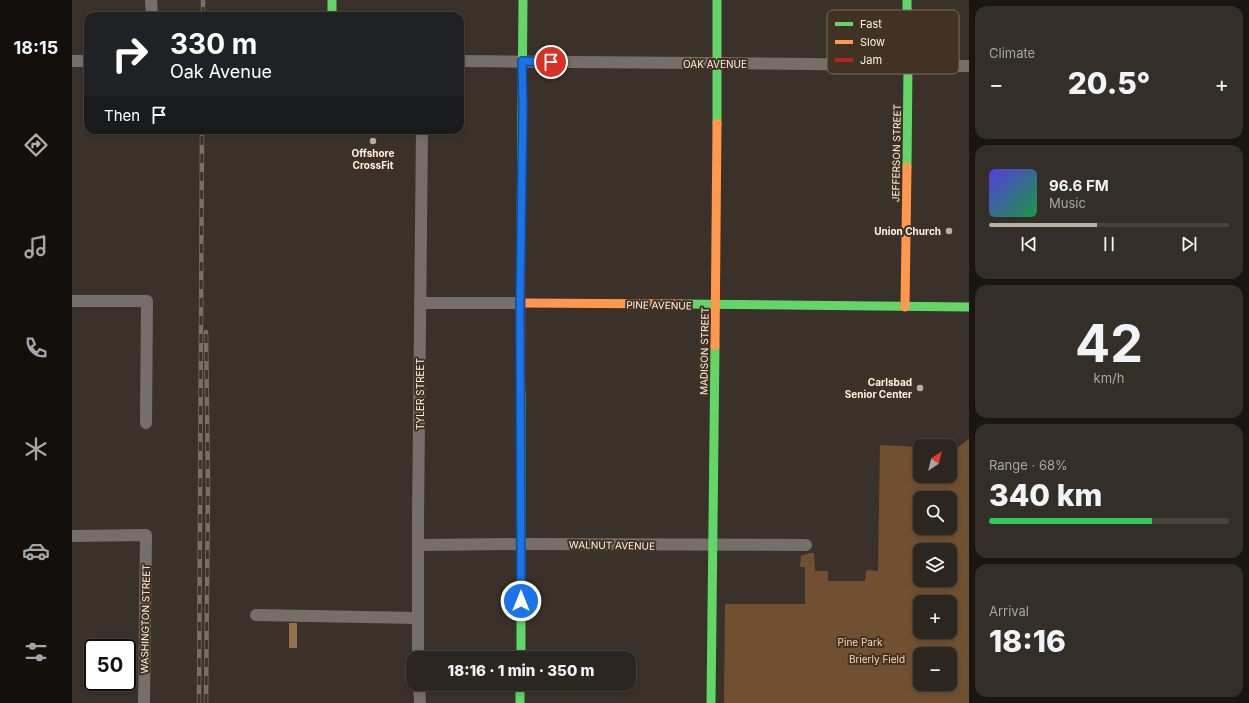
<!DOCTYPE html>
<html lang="en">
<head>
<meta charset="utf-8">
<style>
	body { margin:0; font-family:Inter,sans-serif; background:#342e29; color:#f1f3f6; height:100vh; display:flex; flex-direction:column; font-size:15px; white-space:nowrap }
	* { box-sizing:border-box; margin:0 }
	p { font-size:13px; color:#a6a5a5 }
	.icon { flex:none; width:22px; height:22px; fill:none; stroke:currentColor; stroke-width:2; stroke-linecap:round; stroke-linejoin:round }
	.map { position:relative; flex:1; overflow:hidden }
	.sheet { display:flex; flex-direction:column; gap:6px; padding:6px; background:#181512; width:280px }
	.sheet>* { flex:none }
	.top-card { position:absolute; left:12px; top:12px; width:380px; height:122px; border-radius:12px; box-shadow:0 2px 6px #0003,0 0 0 1px #48433e; background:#202124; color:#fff; overflow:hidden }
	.needle { width:26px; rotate:35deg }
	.fabs { position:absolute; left:841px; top:439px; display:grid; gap:8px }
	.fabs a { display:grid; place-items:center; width:44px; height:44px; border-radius:8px; background:#2c2620; box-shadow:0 2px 6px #0003,0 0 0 1px #48433e; font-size:20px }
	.speed { position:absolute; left:12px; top:639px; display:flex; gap:8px; font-size:20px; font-weight:700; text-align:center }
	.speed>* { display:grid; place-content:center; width:52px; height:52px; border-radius:50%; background:#2c2620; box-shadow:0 2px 6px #0003,0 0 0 1px #48433e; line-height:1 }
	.speed .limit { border:2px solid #111; border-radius:6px; background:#fff; color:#111 }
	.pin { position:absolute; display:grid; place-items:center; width:34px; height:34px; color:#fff; margin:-17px; border:2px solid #fff; border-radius:50%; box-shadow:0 1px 4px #0007 }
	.me { position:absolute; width:44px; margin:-22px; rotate:0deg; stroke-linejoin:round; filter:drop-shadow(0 0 3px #0008) }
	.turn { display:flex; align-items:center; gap:14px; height:84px; padding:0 20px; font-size:18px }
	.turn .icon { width:52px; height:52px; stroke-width:2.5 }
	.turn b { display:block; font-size:28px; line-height:34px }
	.then { display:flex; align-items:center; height:38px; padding:0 20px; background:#0003; gap:8px; font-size:15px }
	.big { font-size:30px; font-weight:800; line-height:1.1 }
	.sheet .widget { flex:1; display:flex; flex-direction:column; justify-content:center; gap:6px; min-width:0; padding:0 14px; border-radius:12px; background:#342e29 }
	.sheet .dial { align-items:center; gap:0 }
	.dial b { font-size:52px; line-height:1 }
	.song { display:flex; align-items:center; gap:12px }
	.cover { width:48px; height:48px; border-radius:6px; background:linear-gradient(135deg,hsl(250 70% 55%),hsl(140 70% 35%)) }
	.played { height:4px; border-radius:2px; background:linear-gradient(90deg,#b9afa6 45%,#48433e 45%) }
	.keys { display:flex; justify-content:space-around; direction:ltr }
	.heat { display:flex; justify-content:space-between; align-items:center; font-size:22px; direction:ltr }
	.charge { height:6px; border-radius:3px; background:linear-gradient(90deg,#34c759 68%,#48433e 0) }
	.trip { position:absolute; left:334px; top:651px; width:230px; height:40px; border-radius:12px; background:#2c2620; box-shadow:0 2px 6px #0003,0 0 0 1px #48433e; font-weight:800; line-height:40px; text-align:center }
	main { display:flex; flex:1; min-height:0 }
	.menu { display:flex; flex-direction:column; width:72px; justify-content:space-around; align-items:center; background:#120f0d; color:#a6a5a5 }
	.menu .icon { width:28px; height:28px }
	.menu .active { color:#b9afa6 }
	.menu b { font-size:18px; color:#f1f3f6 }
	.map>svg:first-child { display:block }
	.green { fill:#705031; fill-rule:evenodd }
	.water { fill:#96704a }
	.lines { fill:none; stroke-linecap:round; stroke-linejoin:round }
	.street { stroke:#766f69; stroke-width:12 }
	.fast { stroke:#63d668; stroke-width:9 }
	.slow { stroke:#ff974d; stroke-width:9 }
	.jam { stroke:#b3261e; stroke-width:9 }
	.rail-casing { stroke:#766f6a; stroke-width:4.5 }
	.rail { stroke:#413223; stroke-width:3; stroke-dasharray:9; stroke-linecap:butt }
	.route-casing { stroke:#114b97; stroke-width:10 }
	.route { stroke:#1a73e8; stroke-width:7 }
	.poi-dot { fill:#b9afa6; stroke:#413223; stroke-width:1.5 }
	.labels { text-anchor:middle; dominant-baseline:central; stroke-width:4; stroke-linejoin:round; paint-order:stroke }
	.street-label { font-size:10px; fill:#fdf2e9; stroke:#413223 }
	.poi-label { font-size:10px; font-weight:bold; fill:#fdf2e9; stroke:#413223; text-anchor:end }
	.park-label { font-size:10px; fill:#fed7b3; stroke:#413223 }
	.key { fill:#413223; stroke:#796c5e; stroke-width:1 }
	.key-label { font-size:11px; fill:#fdf2e9 }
</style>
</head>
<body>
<main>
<nav class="menu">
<b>18:15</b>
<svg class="icon active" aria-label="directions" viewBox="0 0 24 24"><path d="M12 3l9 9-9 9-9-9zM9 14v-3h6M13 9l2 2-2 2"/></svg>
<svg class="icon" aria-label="music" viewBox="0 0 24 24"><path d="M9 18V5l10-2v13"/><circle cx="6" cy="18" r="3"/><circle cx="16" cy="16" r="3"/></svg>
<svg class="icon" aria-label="phone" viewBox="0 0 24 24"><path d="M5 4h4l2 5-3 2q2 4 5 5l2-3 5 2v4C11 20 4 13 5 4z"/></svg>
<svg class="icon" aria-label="climate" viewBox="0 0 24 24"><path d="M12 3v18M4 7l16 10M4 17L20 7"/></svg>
<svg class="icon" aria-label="car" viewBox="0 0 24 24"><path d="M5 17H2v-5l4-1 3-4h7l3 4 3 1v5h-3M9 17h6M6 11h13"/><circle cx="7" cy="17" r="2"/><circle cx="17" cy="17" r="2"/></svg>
<svg class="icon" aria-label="filters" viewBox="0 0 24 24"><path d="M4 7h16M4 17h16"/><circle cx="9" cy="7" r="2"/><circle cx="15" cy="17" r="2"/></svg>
</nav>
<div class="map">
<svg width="897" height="703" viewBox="0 0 897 703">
	<rect width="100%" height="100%" fill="#3a322a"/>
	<!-- green -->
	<path class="green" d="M897,439V703H652L653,604H733V567H728L729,556L738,553H742L743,571H756V581H793L794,573L795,570L806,571L808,445L848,447V476H878V448H885ZM848,498H878V528H848ZM848,550H878V580H848ZM848,602H878V632H848ZM848,654H878V684H848Z"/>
	<!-- water -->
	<rect class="water" x="217" y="623" width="8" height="25"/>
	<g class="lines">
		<!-- street -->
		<g class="street">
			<polyline points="79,0 80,16"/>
			<polyline points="0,61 16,61"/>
			<polyline points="388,61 739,64 836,66 897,66"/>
			<polyline points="0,301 75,301 74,423"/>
			<polyline points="348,303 449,303"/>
			<polyline points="0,536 74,535 72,703"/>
			<polyline points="346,545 450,544 734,545"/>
			<polyline points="184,615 345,618"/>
			<polyline points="346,658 346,520 350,130"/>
			<polyline points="347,684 348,703"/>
		</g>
		<!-- fast -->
		<g class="fast">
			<polyline points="260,0 260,16"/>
			<polyline points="645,123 645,0"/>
			<polyline points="835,167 836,66 835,0"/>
			<polyline points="449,231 451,0"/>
			<polyline points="608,304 897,307"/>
			<polyline points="449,658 449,391"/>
			<polyline points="448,684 448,703"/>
			<polyline points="639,703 643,346"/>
		</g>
		<!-- slow -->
		<g class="slow">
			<polyline points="449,303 608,304"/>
			<polyline points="833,307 835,167"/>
			<polyline points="643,346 645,123"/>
		</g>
		<!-- jam -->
		<polyline class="jam" points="449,391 449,231"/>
		<!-- rail casing -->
		<g class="rail-casing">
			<g id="rail">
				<polyline points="131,16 131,0"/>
				<polyline points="127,703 130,130"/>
				<polyline points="134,703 136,486 134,332"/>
			</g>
		</g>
		<!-- rail -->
		<use href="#rail" class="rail"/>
	</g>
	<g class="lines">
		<!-- route casing -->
		<g class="route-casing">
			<polyline id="route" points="449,601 448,303 451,108 450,61 479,62"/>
		</g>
		<!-- route -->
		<use href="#route" class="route"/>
	</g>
	<!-- markers -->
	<g class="poi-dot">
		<circle cx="301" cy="141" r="4"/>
		<circle cx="877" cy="231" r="4"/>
		<circle cx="848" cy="388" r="4"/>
	</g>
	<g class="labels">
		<!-- street labels -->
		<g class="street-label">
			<text x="643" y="64">OAK AVENUE</text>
			<text transform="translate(824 153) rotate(-89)">JEFFERSON STREET</text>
			<text transform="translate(587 305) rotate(1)">PINE AVENUE</text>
			<text transform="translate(632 351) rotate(-89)">MADISON STREET</text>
			<text transform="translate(348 394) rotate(-90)">TYLER STREET</text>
			<text transform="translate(540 545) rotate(1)">WALNUT AVENUE</text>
			<text transform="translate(73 619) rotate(-89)">WASHINGTON STREET</text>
		</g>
		<!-- poi labels -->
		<g class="poi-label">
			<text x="301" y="153" text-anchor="middle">Offshore<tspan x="301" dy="12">CrossFit</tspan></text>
			<text x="869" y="231">Union Church</text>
			<text x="840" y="382">Carlsbad<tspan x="840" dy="12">Senior Center</tspan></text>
		</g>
		<!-- park labels -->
		<g class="park-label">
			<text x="788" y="642">Pine Park</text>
			<text x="805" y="659">Brierly Field</text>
		</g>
	</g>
	<!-- legend -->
	<rect x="755" y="10" width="132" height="64" rx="6" class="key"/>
	<rect x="763" y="22" width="18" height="4" fill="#63d668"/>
	<rect x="763" y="40" width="18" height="4" fill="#ff974d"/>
	<rect x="763" y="58" width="18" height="4" fill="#b3261e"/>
	<g class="key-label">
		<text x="788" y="28">Fast</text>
		<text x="788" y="46">Slow</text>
		<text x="788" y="64">Jam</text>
	</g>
</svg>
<div class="fabs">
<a><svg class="needle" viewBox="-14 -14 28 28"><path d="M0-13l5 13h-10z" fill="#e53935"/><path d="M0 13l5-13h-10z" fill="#a6a5a5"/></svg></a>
<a><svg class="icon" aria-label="search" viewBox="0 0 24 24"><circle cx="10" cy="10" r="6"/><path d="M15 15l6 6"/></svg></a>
<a><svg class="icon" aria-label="layers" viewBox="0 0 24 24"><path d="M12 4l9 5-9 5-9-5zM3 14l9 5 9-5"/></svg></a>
<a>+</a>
<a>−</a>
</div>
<div class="speed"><div class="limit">50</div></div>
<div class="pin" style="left:479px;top:62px;background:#d93025"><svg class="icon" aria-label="arrive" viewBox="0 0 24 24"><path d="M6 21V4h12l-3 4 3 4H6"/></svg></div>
<svg class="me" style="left:449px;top:601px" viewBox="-20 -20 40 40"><circle r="17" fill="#1a73e8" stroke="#fff" stroke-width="3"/><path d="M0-11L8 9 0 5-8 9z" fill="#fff"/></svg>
<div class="trip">18:16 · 1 min · 350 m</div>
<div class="top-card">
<div class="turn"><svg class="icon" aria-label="right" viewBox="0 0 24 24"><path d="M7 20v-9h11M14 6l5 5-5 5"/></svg><div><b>330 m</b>Oak Avenue</div></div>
<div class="then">Then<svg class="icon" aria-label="arrive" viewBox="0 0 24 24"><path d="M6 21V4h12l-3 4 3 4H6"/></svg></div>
</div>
</div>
<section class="sheet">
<div class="widget"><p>Climate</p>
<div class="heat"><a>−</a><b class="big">20.5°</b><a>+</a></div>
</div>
<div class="widget">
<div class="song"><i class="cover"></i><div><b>96.6 FM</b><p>Music</p></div></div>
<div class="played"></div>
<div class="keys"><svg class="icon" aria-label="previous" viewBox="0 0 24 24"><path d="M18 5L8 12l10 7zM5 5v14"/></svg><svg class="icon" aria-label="pause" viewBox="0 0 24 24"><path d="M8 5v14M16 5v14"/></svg><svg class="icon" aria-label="next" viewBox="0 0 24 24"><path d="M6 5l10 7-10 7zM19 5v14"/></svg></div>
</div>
<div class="widget dial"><b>42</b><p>km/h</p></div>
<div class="widget"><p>Range · 68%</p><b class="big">340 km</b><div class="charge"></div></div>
<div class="widget"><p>Arrival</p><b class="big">18:16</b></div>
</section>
</main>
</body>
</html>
